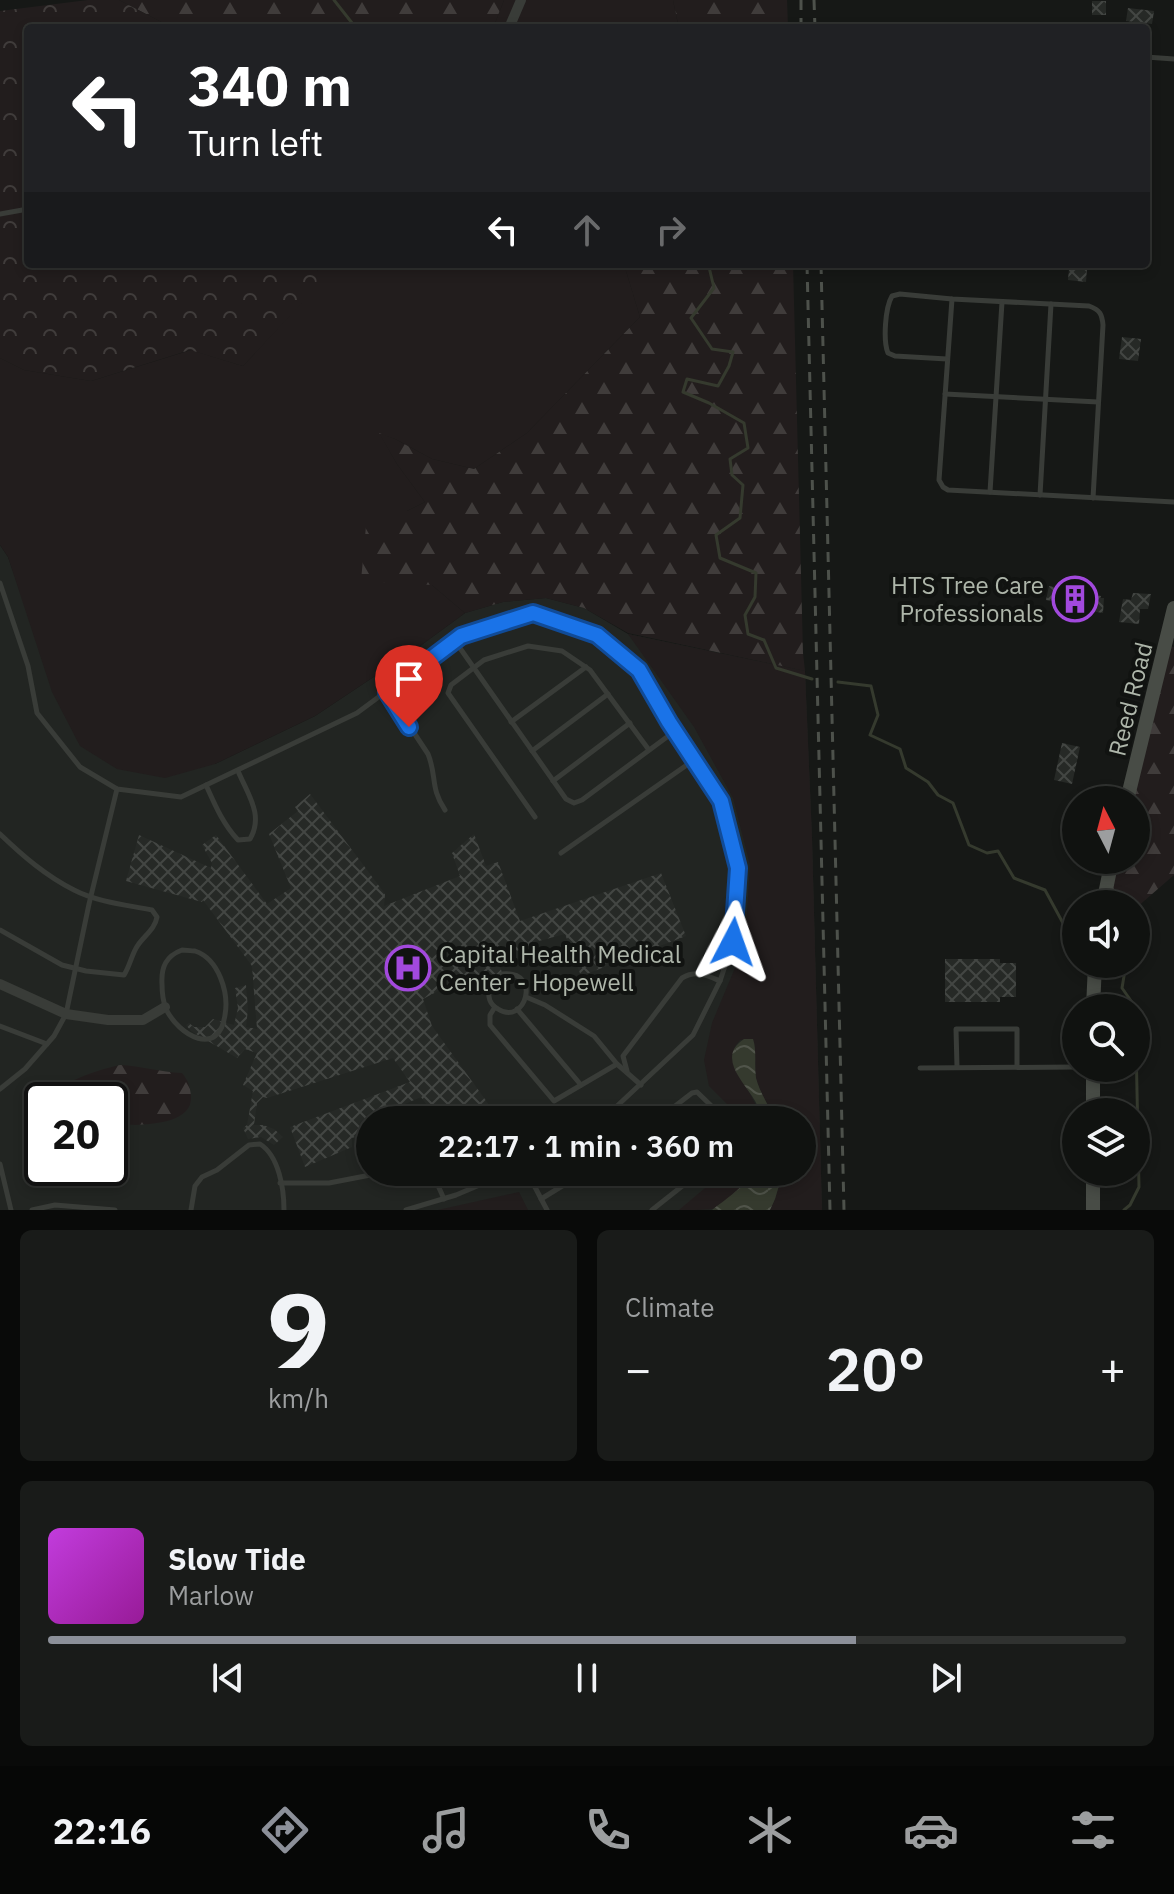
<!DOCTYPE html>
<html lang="en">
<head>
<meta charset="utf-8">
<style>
	body { margin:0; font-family:"IBM Plex Sans",sans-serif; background:#191b19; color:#f1f3f6; height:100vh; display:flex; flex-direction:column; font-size:30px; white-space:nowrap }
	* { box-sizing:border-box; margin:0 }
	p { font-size:26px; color:#9c9e9f }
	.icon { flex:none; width:44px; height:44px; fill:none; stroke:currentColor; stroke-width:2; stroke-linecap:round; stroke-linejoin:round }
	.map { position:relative; height:1210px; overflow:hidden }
	.details { display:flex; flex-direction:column; gap:20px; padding:20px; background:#090a09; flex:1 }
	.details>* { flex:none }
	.top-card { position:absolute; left:24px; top:24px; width:1126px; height:244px; border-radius:8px; box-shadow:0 4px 12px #0003,0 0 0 2px #303230; background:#202124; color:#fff; overflow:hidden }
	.needle { width:52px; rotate:354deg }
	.tools { position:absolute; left:1062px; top:786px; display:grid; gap:16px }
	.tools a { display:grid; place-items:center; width:88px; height:88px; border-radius:50%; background:#101210; box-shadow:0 4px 12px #0003,0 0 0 2px #303230; font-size:40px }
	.speed { position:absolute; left:24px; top:1082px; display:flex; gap:16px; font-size:40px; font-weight:700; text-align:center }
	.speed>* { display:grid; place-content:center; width:104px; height:104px; border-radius:50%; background:#101210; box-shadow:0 4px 12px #0003,0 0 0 2px #303230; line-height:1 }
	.speed .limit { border:4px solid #111; border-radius:12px; background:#fff; color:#111 }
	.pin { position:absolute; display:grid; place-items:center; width:68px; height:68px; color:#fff; margin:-82px -34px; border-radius:50% 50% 50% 0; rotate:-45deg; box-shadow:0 0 8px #0007 }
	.pin .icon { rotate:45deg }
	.me { position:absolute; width:88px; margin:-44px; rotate:4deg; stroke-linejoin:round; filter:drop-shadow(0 0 6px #0008) }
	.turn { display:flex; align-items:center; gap:28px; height:168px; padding:0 32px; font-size:36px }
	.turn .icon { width:104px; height:104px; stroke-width:2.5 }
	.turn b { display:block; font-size:56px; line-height:68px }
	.lanes { display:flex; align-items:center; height:76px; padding:0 32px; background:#0003; justify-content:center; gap:40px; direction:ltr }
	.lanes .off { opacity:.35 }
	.big { font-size:60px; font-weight:600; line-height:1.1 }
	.details .tile { flex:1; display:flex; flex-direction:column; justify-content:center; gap:12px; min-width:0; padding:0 28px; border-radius:12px; background:#191b19 }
	.details .dial { align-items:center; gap:0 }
	.dial b { font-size:104px; line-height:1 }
	.song { display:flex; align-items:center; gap:24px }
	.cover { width:96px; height:96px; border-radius:12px; background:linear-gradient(135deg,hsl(290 70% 55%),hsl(300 70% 35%)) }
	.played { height:8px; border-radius:4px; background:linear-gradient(90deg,#8c9099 75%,#303230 75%) }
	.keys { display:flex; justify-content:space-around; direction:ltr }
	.heat { display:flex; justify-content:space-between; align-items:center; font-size:44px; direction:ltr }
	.details .tiles { flex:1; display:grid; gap:20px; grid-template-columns:1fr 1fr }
	.tile:last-child { grid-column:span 2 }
	.trip { position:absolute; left:356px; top:1106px; width:460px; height:80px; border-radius:40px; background:#101210; box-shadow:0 4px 12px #0003,0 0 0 2px #303230; font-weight:600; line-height:80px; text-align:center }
	.dock { display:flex; height:128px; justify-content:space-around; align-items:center; background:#060706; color:#9c9e9f }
	.dock .icon { width:56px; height:56px }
	.dock .on { color:#8c9099 }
	.dock b { font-size:36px; color:#f1f3f6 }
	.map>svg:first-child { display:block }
	.built { fill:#222522; fill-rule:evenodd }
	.grass { fill:#221d1d }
	.forest { fill:url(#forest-firs) }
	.park { fill:url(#park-crowns) }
	.water { fill:url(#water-waves) }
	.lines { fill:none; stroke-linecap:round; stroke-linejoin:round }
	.stream { stroke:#353a2e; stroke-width:3 }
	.building { fill:url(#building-cross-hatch) }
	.lane { stroke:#393c38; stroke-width:5 }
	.street { stroke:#393c38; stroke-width:10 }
	.secondary { stroke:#484c46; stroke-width:14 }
	.rail { stroke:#4d514b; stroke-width:3; stroke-dasharray:10 8; stroke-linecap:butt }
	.route-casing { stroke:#114b97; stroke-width:20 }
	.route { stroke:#1a73e8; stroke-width:14 }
	.labels { text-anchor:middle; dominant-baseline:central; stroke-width:8; stroke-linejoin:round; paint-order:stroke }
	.poi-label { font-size:24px; fill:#aeb6aa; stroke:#111311; text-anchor:end }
	.street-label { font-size:24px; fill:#aeb6aa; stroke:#111311 }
</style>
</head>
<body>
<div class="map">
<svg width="1174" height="1210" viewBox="0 0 1174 1210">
	<defs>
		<pattern id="forest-firs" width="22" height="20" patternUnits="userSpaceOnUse" patternTransform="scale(2)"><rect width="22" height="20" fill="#221d1d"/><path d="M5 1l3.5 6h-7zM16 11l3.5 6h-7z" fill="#403c3b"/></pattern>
		<pattern id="park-crowns" width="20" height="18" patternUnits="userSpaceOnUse" patternTransform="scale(2)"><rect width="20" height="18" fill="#221d1d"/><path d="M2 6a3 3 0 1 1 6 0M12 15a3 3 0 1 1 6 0" fill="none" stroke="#403c3b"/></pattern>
		<pattern id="water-waves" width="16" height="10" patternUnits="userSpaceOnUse" patternTransform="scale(2)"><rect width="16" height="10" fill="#353a2e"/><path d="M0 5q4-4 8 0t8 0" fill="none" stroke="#50544a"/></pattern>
		<pattern id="building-cross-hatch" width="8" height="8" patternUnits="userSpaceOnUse" patternTransform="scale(2)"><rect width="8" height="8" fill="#262926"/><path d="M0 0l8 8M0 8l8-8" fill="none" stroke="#434643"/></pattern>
	</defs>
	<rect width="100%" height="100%" fill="#161816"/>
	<!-- built -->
	<path class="built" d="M0,545L8,557L30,620L215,764L315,716L420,646L465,613L503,602L546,598L584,608L628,634L805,671L812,837L822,1210H0ZM42,1100H110V1168H42ZM370,1120H802V1172H370Z"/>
	<!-- grass -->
	<g class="grass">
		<polygon points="504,0 673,0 679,28 493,28"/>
		<polygon points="318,264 624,264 640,317 527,433 474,469 432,459 395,439 380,434 397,464 425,502 407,511 432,585 465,613 420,646 315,716 215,764 165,778 117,769 80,746 52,692 8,557 0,545 0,358 24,370 91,381 191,350 243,366 315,288"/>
		<path d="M628,634L805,671L812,837L822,1210H770L775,1199L783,1172H802V1120H775C769,1106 760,1093 756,1078C754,1064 757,1051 753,1039L740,1040C737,1044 734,1046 734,1052C733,1067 757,1104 763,1120H743L709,1086L704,1060L712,1023L745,944L750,865L733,798L694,727Z"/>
		<path d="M724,1172H753C747,1182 724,1204 713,1209C704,1210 688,1210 679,1210Z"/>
		<polygon points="519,1192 528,1210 438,1210"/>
	</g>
	<!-- forest -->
	<g class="forest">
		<polygon points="119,0 504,0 493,28 173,28"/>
		<polygon points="673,0 787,0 788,28 679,28"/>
		<polygon points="624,264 793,264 803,653 805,671 628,633 584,608 546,598 503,602 465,613 432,585 361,581 366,526 407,511 425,502 397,464 379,433 395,439 432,459 474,469 527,433 640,317"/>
		<polygon points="1168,646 1174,647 1174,875 1136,908 1136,904 1106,904 1116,860 1136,860 1136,800 1130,800"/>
		<path d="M120,1065C141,1066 160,1072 182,1073C188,1080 190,1086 191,1096C193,1122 154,1124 135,1125C127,1125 119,1122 110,1122V1100H45C60,1082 97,1070 120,1065Z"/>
	</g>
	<!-- park -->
	<polygon class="park" points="88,0 119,0 173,28 28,28 28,264 318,264 316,288 243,366 190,350 91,381 24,370 0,358 0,11"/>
	<!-- water -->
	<g class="water">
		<path d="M744,1039H753C757,1051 754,1064 756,1078C760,1093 769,1106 775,1120H763C760,1112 757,1103 752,1096C741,1079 718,1056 744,1039Z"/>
		<path d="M753,1172H783L775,1199L770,1210H712C726,1199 743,1188 753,1172Z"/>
	</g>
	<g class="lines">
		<!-- stream -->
		<g class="stream">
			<polyline points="334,0 356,28"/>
			<polyline points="686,264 688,266 709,267 714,288 691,318 712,349 733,352 729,366 718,386 687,379 683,392 709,403 744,423 748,448 730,459 732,475 743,485 740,518 716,535 720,558 756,573 755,597 745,615 748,634 764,640 776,668 812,679"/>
			<polyline points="838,682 871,686 878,715 870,735 900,749 906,768 928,782 938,795 953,803 969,845 987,853 998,851 1014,878 1045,890 1064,925 1076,939"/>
			<polyline points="1126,964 1122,988 1136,1008"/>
			<polyline points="1136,1008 1138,1011 1136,1033"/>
			<polyline points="1124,1210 1130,1205 1139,1187 1136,1043"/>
		</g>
	</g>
	<!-- building -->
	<g class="building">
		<rect x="1092" y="1" width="14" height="14"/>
		<polygon points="1128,8 1154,11 1152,24 1126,21"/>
		<polygon points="1069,268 1087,269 1086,282 1068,280"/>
		<polygon points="1122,337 1141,339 1138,361 1119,359"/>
		<polygon points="1077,585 1090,588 1090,594 1101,596 1101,598 1104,598 1103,613 1078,609 1078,611 1052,606 1053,601 1046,600 1049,586 1076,591"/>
		<polygon points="1133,593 1151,594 1148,609 1140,609 1139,624 1119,622 1123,599 1131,600"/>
		<polygon points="1062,743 1080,747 1072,784 1054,780"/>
		<polygon points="310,794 385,894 384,906 460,876 452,853 474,834 486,866 498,862 520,921 661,873 686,936 581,976 565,934 535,942 536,945 497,957 506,985 470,990 457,981 423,999 432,1026 500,1120 438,1120 421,1097 405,1104 410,1117 402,1120 370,1120 370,1132 352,1138 352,1147 305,1167 290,1127 410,1082 393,1058 267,1098 263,1097 257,1103 254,1125 263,1125 274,1129 283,1137 274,1145 261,1137 248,1139 243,1128 247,1125 253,1091 243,1085 257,1053 245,1049 237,1058 191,1031 186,1025 189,1023 194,1027 205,1027 213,1019 234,1025 238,1008 235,988 246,985 248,1009 246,1027 257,1029 252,966 203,900 202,902 126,881 139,835 211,868 212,863 202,845 216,835 267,904 291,888 269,834 298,811 295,807"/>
		<polygon points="945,959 1000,959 1000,963 1016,963 1016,997 1000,997 1000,1002 945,1002"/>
	</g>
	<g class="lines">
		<!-- lane -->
		<g class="lane">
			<polyline points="1146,57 1174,59"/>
			<polyline points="0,214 28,209"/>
			<polyline points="952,299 939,480 943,487 948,490 1174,502"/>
			<path d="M947,359L895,356L888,353C883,341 885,308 892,296L900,294L952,299L1089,306C1100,310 1102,314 1103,325L1093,498"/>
			<polyline points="945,394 1098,402"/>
			<polyline points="990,492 1002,302"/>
			<polyline points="1040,495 1051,304"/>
			<polyline points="0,583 28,666 37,713 80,767 117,789 181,797 357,713 461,636 533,613 597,635 639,670 669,722 721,801 738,868 733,942 720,981 693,1035 602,1120"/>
			<polyline points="455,641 566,799 574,803 582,800 675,731"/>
			<path d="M387,692L428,754C437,776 430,788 445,810"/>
			<polyline points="511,722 586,667"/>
			<polyline points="532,751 608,694"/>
			<polyline points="553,781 630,723"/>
			<path d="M206,785C215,805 223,824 238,840L250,839C264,815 248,795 238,771"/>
			<polyline points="535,817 448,693 451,685 484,660 528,646 562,651 590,670 649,750"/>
			<path d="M0,834C23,856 46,876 74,890C97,902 127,905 152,910L157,917C155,929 145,935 138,945C132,953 130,966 124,975L86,971L62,965L0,930"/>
			<polyline points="561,853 694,760"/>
			<path d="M182,950C184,950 194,951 195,951C219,959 229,993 225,1015C219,1058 179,1036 166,1009C163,1001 162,992 162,984C161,967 166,956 182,950Z"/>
			<path d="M489,988C488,997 489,1004 498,1009C525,1027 543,970 502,974"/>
			<polyline points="526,997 545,1005 594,1036 617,1064 641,1085"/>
			<polyline points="495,1007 490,1015 490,1025 554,1101 617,1064"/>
			<polyline points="517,1009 581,1085"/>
			<polyline points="0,1026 47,1044"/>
			<polyline points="957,1067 956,1029 1017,1029 1017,1067"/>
			<polyline points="920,1068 1076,1067"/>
			<path d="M627,1071L623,1056L682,978C696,970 706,975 720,981"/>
			<polyline points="0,1089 25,1069 54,1036 66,1014 89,904 117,789"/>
			<polyline points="657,1120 692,1093 697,1092 726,1120"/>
			<polyline points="0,1164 11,1210"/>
			<polyline points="427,1172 433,1174 444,1199"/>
			<polyline points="527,1172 547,1210"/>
			<polyline points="280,1183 329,1183 386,1172"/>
			<polyline points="541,1199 585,1172"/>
			<polyline points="32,1210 55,1205 115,1210"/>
			<path d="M191,1210L195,1186L202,1177L217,1170L249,1145L260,1144C279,1156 284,1189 284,1210"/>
			<polyline points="406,1210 456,1195 510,1172"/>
			<polyline points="652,1210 700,1172"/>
		</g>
		<!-- street -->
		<g class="street">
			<polyline points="509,28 521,0"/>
			<polyline points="0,984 66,1014 108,1020 143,1020 165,1007"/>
		</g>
		<!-- secondary -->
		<g class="secondary">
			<polyline points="1127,800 1174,608"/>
			<polyline points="1103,904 1112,860"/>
			<polyline points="1093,1008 1095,964"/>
			<polyline points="1093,1112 1093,1068"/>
			<polyline points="1093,1172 1093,1210"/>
		</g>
		<!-- rail -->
		<g class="rail">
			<polyline points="801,0 801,28"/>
			<polyline points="814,0 815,28"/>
			<polyline points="807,264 830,1210"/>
			<polyline points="821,264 844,1210"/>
		</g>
	</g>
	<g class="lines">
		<!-- route casing -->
		<g class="route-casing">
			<polyline id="route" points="409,727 387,692 461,636 533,613 597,635 639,670 669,722 721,801 738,868 733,942"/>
		</g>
		<!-- route -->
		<use href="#route" class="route"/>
	</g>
	<!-- icons -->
	<defs>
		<g id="building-ring" transform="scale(2.3)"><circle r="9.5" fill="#111311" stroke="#a249dd" stroke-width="1.5"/><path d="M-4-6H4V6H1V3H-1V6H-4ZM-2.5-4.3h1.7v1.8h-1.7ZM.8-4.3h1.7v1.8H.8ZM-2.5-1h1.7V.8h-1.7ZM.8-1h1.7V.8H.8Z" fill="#a249dd"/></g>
		<g id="hospital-ring" transform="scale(2.3)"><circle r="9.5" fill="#111311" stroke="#a249dd" stroke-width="1.5"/><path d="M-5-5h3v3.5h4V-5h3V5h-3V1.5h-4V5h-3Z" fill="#a249dd"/></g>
	</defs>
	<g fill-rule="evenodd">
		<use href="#building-ring" x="1075" y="599"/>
		<use href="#hospital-ring" x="408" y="968"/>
	</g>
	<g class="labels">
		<!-- poi labels -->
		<g class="poi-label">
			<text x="1044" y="585">HTS Tree Care<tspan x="1044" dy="28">Professionals</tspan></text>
			<text x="439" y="954" text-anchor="start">Capital Health Medical<tspan x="439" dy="28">Center - Hopewell</tspan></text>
		</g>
		<!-- street labels -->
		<g class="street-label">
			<text transform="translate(1130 699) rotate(-76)">Reed Road</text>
		</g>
	</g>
</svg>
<div class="tools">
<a><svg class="needle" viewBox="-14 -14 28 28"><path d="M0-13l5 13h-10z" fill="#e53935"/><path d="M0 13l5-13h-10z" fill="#9c9e9f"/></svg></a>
<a><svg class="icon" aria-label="sound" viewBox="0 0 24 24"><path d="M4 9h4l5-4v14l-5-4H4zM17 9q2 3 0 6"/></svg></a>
<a><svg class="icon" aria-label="search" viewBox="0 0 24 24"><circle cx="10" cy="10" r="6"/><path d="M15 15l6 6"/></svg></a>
<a><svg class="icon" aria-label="layers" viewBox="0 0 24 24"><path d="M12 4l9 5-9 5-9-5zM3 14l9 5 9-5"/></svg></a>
</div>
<div class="speed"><div class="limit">20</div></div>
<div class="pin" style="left:409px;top:727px;background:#d93025"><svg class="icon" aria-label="arrive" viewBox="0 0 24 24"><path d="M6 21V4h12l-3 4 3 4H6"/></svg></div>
<svg class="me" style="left:733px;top:942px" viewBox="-20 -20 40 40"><path d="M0-17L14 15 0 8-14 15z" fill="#1a73e8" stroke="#fff" stroke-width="4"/></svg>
<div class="trip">22:17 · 1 min · 360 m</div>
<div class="top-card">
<div class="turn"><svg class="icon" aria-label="left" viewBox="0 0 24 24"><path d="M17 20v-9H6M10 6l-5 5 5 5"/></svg><div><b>340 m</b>Turn left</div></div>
<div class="lanes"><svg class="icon" aria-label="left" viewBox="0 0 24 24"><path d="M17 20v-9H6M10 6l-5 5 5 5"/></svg><svg class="icon off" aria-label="ahead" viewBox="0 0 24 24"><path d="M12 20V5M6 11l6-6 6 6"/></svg><svg class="icon off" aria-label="right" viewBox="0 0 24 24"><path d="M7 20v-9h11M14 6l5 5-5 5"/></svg></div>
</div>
</div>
<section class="details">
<div class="tiles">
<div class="tile dial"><b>9</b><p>km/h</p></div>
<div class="tile"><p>Climate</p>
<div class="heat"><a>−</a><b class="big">20°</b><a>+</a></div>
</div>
<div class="tile">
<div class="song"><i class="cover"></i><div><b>Slow Tide</b><p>Marlow</p></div></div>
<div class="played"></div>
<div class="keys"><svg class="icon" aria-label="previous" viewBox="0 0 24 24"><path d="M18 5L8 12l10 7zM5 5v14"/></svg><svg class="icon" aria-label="pause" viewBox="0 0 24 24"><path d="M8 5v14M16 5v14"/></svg><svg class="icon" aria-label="next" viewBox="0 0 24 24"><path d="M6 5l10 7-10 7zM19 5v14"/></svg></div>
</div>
</div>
</section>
<nav class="dock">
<b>22:16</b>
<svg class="icon on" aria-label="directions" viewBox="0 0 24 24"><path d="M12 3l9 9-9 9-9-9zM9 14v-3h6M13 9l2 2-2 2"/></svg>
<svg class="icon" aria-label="music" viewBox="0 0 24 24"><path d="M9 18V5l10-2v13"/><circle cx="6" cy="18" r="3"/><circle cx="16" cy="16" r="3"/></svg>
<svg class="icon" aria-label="phone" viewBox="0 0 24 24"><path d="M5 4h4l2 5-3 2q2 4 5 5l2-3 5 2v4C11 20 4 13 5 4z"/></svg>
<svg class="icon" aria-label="climate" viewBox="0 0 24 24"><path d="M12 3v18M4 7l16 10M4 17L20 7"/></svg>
<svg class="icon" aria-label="car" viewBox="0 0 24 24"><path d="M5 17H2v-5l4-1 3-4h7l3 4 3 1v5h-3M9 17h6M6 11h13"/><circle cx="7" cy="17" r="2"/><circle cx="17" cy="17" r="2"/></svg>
<svg class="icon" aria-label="filters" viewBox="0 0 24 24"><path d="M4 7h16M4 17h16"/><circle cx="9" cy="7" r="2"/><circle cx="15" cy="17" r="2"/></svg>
</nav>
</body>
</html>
